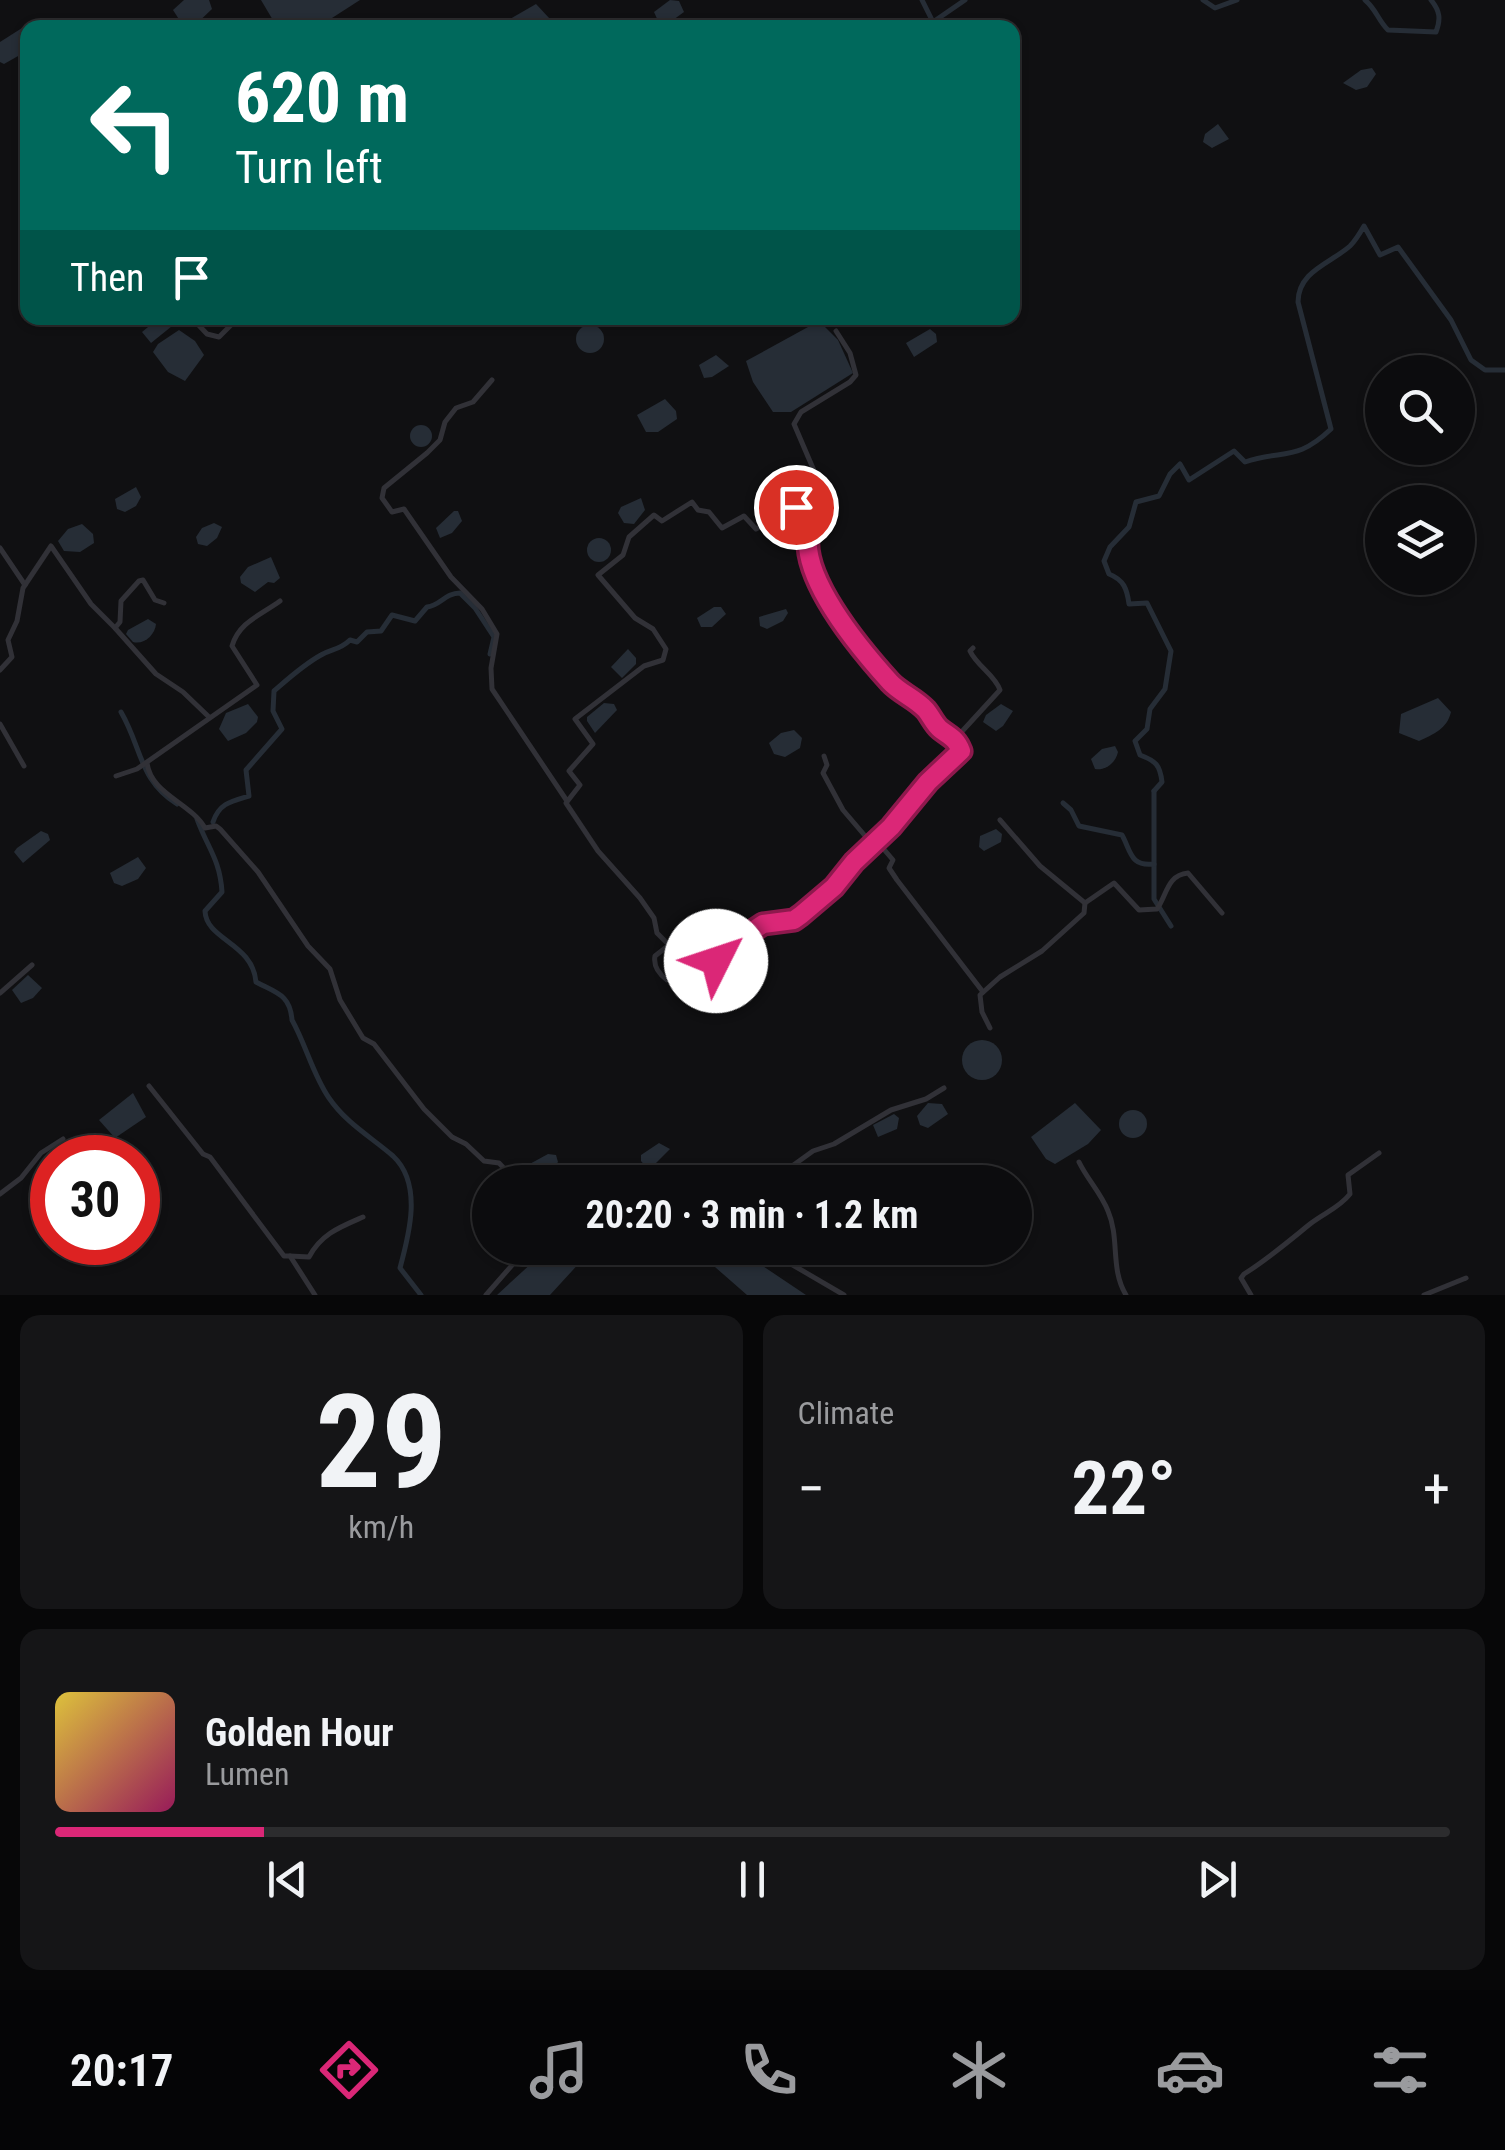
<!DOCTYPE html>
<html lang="en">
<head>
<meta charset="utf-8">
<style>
	body { margin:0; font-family:"Roboto Condensed",sans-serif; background:#151517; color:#f1f3f6; height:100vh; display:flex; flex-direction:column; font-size:38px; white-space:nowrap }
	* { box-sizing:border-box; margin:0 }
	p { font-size:32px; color:#9a9b9e }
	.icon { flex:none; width:55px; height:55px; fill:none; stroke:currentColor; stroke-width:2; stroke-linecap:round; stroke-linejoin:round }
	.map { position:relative; height:1295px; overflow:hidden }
	.side { display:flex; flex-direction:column; gap:20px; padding:20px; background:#070708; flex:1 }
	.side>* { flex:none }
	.top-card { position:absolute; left:20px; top:20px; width:1000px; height:305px; border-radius:20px; box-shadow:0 2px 8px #0004,0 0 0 2px #2c2c2e; background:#00695c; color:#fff; overflow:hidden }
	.fabs { position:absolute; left:1365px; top:355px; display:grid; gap:20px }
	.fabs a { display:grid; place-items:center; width:110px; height:110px; border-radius:50%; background:#0c0c0e; box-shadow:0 2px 8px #0004,0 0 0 2px #2c2c2e; font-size:50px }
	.speed { position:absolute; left:30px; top:1135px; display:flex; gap:20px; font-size:50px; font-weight:700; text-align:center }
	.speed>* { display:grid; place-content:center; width:130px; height:130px; border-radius:50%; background:#0c0c0e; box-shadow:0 2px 8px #0004,0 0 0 2px #2c2c2e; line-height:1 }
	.speed .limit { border:15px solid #d22; background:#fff; color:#111 }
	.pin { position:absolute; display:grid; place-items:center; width:85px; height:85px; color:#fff; margin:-42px; border:5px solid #fff; border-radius:50%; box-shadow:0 2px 10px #0007 }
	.me { position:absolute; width:110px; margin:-55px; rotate:49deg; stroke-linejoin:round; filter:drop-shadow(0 0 8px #0008) }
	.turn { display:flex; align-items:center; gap:35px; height:210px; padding:0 50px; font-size:45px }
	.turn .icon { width:130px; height:130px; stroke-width:2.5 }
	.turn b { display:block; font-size:70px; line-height:85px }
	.then { display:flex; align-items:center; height:95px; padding:0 50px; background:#0003; gap:20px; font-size:38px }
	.big { font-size:75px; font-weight:700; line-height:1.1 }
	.side .tile { flex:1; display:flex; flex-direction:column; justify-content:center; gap:15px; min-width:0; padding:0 35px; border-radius:20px; background:#151517 }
	.side .dial { align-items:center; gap:0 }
	.dial b { font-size:130px; line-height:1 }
	.song { display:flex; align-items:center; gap:30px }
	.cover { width:120px; height:120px; border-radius:15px; background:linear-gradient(135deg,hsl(50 70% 55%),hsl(330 70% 35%)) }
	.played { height:10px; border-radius:5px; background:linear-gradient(90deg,#db2777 15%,#2c2c2e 15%) }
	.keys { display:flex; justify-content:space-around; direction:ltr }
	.heat { display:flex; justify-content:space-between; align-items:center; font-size:55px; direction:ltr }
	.side .tiles { flex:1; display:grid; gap:20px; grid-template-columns:1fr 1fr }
	.tile:last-child { grid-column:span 2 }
	.trip { position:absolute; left:472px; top:1165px; width:560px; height:100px; border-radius:50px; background:#0c0c0e; box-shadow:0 2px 8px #0004,0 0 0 2px #2c2c2e; font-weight:700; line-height:100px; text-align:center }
	.tab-bar { display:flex; height:160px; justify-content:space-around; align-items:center; background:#050506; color:#9a9b9e }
	.tab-bar .icon { width:70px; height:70px }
	.tab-bar .active { color:#db2777 }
	.tab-bar b { font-size:45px; color:#f1f3f6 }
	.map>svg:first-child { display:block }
	.water { fill:#262d36 }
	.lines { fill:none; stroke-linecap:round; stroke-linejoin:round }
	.canal { stroke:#262d36; stroke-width:5 }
	.minor { stroke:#313137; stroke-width:5 }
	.route-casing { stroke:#8e194d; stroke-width:25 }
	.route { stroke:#db2777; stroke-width:18 }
</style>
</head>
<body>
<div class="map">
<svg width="1505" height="1295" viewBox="0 0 1505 1295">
	<rect width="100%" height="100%" fill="#101012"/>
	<!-- water -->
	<g class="water">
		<polygon points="184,0 209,0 212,9 193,27 184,27 173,10"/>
		<polygon points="261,0 360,0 318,27 277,27"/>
		<polygon points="670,0 679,1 684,12 673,20 659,23 654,12"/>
		<polygon points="536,4 550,19 543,27 512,27 510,19"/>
		<polygon points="22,28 27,32 27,51 4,64 0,62 0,42"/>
		<polygon points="1372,68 1376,74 1367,87 1356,90 1343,83 1361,70"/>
		<polygon points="1218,124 1229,139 1212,148 1203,142 1205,134"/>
		<polygon points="159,318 174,318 177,322 151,343 142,332"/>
		<polygon points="822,324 838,340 853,373 791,412 773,412 753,382 746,361 808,327"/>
		<circle cx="590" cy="339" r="14"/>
		<polygon points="930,329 936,334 937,342 914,357 906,343"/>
		<polygon points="179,330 195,341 204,355 185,381 168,372 153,352 158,344"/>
		<polygon points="716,355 729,366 712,377 704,378 699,365"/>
		<polygon points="665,399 676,411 677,419 658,432 646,432 637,415"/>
		<circle cx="421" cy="436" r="11"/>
		<polygon points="136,487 141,497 136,506 125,512 117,509 115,499"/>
		<polygon points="641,498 645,510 634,524 624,523 618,513 621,507"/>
		<polygon points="454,511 458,511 462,521 452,533 440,538 436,528"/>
		<polygon points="214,523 222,527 217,538 207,546 198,544 196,537 202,528"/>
		<polygon points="82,524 93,534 94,543 80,552 64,551 58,541 68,529"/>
		<circle cx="599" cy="550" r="12"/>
		<polygon points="271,557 280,578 274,583 268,582 255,592 241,583 240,577 248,567"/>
		<polygon points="714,607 721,607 726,614 712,627 701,627 697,618"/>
		<polygon points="786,609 788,613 783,621 767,629 760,626 759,617"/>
		<path d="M148,619L156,624C155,635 144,645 133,642L126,634L128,630Z"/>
		<polygon points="628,649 636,658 636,664 622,678 611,667"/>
		<path d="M1438,698L1451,712C1447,729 1434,734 1419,741L1399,733L1401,714Z"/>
		<polygon points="604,703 614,704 617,710 595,733 587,721 587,717"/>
		<polygon points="248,704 258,717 257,722 246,733 228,741 219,729 226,713"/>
		<polygon points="1001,704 1013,711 1003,726 996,731 983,722 986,715"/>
		<polygon points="794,730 802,738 800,748 785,757 774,754 769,743 781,733"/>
		<path d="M1115,746L1118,752C1116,762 1106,771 1095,769L1091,759L1102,749Z"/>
		<polygon points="996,829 1002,834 1001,842 984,851 979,847 980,836"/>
		<polygon points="41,831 48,834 50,840 23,863 14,852 17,848"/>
		<polygon points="138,857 146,868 138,879 122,886 114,883 110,873"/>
		<polygon points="28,975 42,988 33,998 21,1003 12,990"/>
		<circle cx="982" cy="1060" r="20"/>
		<polygon points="133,1093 146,1117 115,1138 99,1120"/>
		<polygon points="928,1103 942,1104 948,1114 928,1128 920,1125 917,1116"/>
		<polygon points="1075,1103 1101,1130 1088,1144 1055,1164 1046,1159 1031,1137"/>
		<circle cx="1133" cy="1124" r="14"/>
		<polygon points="894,1114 899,1118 897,1129 878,1137 873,1125"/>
		<polygon points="659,1143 670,1149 653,1166 646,1167 641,1161 641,1155"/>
		<path d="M548,1154L556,1155L558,1162C552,1171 539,1178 528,1176L526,1166Z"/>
		<polygon points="548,1248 605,1248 583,1259 550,1295 497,1295"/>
		<polygon points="681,1248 736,1248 806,1295 747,1295 707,1260"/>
	</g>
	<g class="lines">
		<!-- canal -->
		<g class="canal">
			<polyline points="922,0 933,22 965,0"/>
			<polyline points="1203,0 1215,8 1237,0"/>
			<path d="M1365,0C1376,9 1378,20 1388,30L1436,32C1441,19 1440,11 1431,0"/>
			<path d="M121,712C142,748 139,780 177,804"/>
			<path d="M1154,791L1162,782C1160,765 1156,761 1140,755L1135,741L1147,729L1150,709L1165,689L1171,651L1147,603L1129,604C1127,589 1124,580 1109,574L1104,561L1110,547L1129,527L1136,502L1159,496L1170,474L1180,464L1189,480L1234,451L1245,462C1284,449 1296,462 1331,429L1298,302C1298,271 1331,263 1350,246C1356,240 1360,233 1364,226L1380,255L1398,247L1451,320L1471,360L1485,370H1505"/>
			<polyline points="1154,791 1154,899 1171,926"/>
			<path d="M1063,803L1071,810L1079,826L1122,835C1131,851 1130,867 1154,864"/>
			<path d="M197,819C207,847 220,859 222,892L205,911C206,940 253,943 256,982C276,993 290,994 292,1020C306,1045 313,1075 329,1098C346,1123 371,1137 393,1156C423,1184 409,1235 400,1268L421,1295"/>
			<path d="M213,822C219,803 232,801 249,796L246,770L282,729L273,711L274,691C289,678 303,665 321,655C331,649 340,650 350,640L357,642L367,632L381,631L392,615L415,621L427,607C440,606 445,593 460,593L475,608L494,637L490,654"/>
		</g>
		<!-- minor -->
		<g class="minor">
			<polyline points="192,318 207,334 219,337 238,318"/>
			<path d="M836,331L850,353L856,375L850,382L801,412L794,424L818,480L819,487L796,507L810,528L807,537L817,584L860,649L872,657L888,680L906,691L928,712L942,731L956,738L1000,690C995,675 977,666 970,651L973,648"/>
			<polyline points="492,380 473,402 456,408 445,422 440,440 427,453 384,488 382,498 392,512 404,509 451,577 482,609 497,634 491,668 492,689 567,801"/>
			<path d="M796,507L756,529L744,516L722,528L709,512L698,510L692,502L662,521L654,515L629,537L623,555L598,575L635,618L653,629L666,649L663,660L644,666L575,719L593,744L569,771L580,785L566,803L598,851L640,898L654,918L657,933L669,945L655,956C653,967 659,974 667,980L724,956V950C736,942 748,930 762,924C774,919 788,925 799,916C820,900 836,881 854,862C890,825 925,788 961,751L956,738"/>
			<polyline points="0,548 25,585"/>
			<polyline points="164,603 155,600 143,580 139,581 121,601 120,622 115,628 156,674 183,692 209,717"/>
			<polyline points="0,670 12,657 8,640 17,621 23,588 51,546 91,604 115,628"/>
			<polyline points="0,724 24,766"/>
			<polyline points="824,756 827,765 823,773 843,810 872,844"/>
			<path d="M147,763C151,794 191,803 205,828L216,826L220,829L258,872L308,946L330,969L340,1000L363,1038L374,1044L424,1109L452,1137L466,1144L484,1161L499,1163L517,1182"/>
			<path d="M116,776L137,769L257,685L232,646C239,622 261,615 280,601"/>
			<path d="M1000,820L1040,866L1085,903L1114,883L1139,910L1157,909C1167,895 1167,875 1188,873L1222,913"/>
			<polyline points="876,840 893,860 889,868 897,880 983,992"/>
			<polyline points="0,993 32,965"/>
			<polyline points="990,1028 982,1012 980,995 1000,977 1042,951 1084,913 1085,903"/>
			<polyline points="149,1086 203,1154 210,1157 284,1256 290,1256 315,1295"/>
			<path d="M1079,1162C1087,1179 1101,1193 1108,1211C1120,1239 1110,1269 1126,1295"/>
			<polyline points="689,1182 698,1182"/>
			<polyline points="770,1182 813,1151 834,1144 891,1110 926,1099 944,1088"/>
			<polyline points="0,1194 21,1178 41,1153 63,1139"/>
			<polyline points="771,1248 791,1264 844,1295"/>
			<path d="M290,1256L309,1257C321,1234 340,1227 363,1217"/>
			<polyline points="486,1295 527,1248"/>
			<path d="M1251,1295L1241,1278L1244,1274C1268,1259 1289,1241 1310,1224C1324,1213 1339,1208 1350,1194L1348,1175L1379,1153"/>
			<polyline points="1424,1295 1466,1278"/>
		</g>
	</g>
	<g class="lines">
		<!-- route casing -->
		<g class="route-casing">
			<path id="route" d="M716,961L724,956V950L763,924L794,920L801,915L834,887L854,862L891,827L928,782L961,751C956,738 950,737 940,729C934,724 931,716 926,710C915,698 900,693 890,682C862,651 795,573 810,528L796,507"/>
		</g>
		<!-- route -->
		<use href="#route" class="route"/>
	</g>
</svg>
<div class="fabs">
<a><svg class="icon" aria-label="search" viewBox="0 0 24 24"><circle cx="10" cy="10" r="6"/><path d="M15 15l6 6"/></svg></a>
<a><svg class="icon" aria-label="layers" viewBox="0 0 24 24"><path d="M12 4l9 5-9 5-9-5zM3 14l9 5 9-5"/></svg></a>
</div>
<div class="speed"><div class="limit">30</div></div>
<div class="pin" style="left:796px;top:507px;background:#d93025"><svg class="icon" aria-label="arrive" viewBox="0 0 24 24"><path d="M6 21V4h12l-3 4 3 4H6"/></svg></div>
<svg class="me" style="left:716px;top:961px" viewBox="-20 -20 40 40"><circle r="19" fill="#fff"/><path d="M0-13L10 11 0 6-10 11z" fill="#db2777"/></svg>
<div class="trip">20:20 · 3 min · 1.2 km</div>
<div class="top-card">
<div class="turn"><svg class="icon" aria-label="left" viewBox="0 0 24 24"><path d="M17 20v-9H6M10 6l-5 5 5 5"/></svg><div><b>620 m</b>Turn left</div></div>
<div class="then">Then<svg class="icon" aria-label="arrive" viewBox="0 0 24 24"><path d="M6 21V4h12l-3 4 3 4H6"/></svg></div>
</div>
</div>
<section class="side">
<div class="tiles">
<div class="tile dial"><b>29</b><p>km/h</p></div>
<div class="tile"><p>Climate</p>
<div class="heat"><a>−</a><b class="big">22°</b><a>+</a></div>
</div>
<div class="tile">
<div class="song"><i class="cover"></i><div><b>Golden Hour</b><p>Lumen</p></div></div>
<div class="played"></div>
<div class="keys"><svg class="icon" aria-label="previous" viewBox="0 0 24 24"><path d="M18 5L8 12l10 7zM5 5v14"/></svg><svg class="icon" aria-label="pause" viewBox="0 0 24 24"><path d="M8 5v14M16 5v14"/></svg><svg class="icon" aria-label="next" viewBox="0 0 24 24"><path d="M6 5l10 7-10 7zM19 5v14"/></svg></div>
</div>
</div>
</section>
<nav class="tab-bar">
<b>20:17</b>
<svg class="icon active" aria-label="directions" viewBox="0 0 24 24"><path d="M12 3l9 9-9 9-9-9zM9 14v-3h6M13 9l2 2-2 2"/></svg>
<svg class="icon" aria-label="music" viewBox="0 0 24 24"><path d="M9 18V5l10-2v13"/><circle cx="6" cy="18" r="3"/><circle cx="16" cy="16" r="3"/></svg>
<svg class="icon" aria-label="phone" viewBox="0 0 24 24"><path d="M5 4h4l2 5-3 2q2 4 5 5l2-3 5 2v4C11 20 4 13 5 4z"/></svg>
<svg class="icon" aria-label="climate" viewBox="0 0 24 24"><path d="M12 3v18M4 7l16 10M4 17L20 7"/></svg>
<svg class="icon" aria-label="car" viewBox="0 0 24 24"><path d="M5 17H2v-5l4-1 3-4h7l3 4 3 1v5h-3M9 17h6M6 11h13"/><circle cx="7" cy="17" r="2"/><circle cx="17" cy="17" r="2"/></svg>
<svg class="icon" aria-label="filters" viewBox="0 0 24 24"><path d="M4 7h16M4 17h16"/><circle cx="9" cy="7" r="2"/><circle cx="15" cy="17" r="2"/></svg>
</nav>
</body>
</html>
